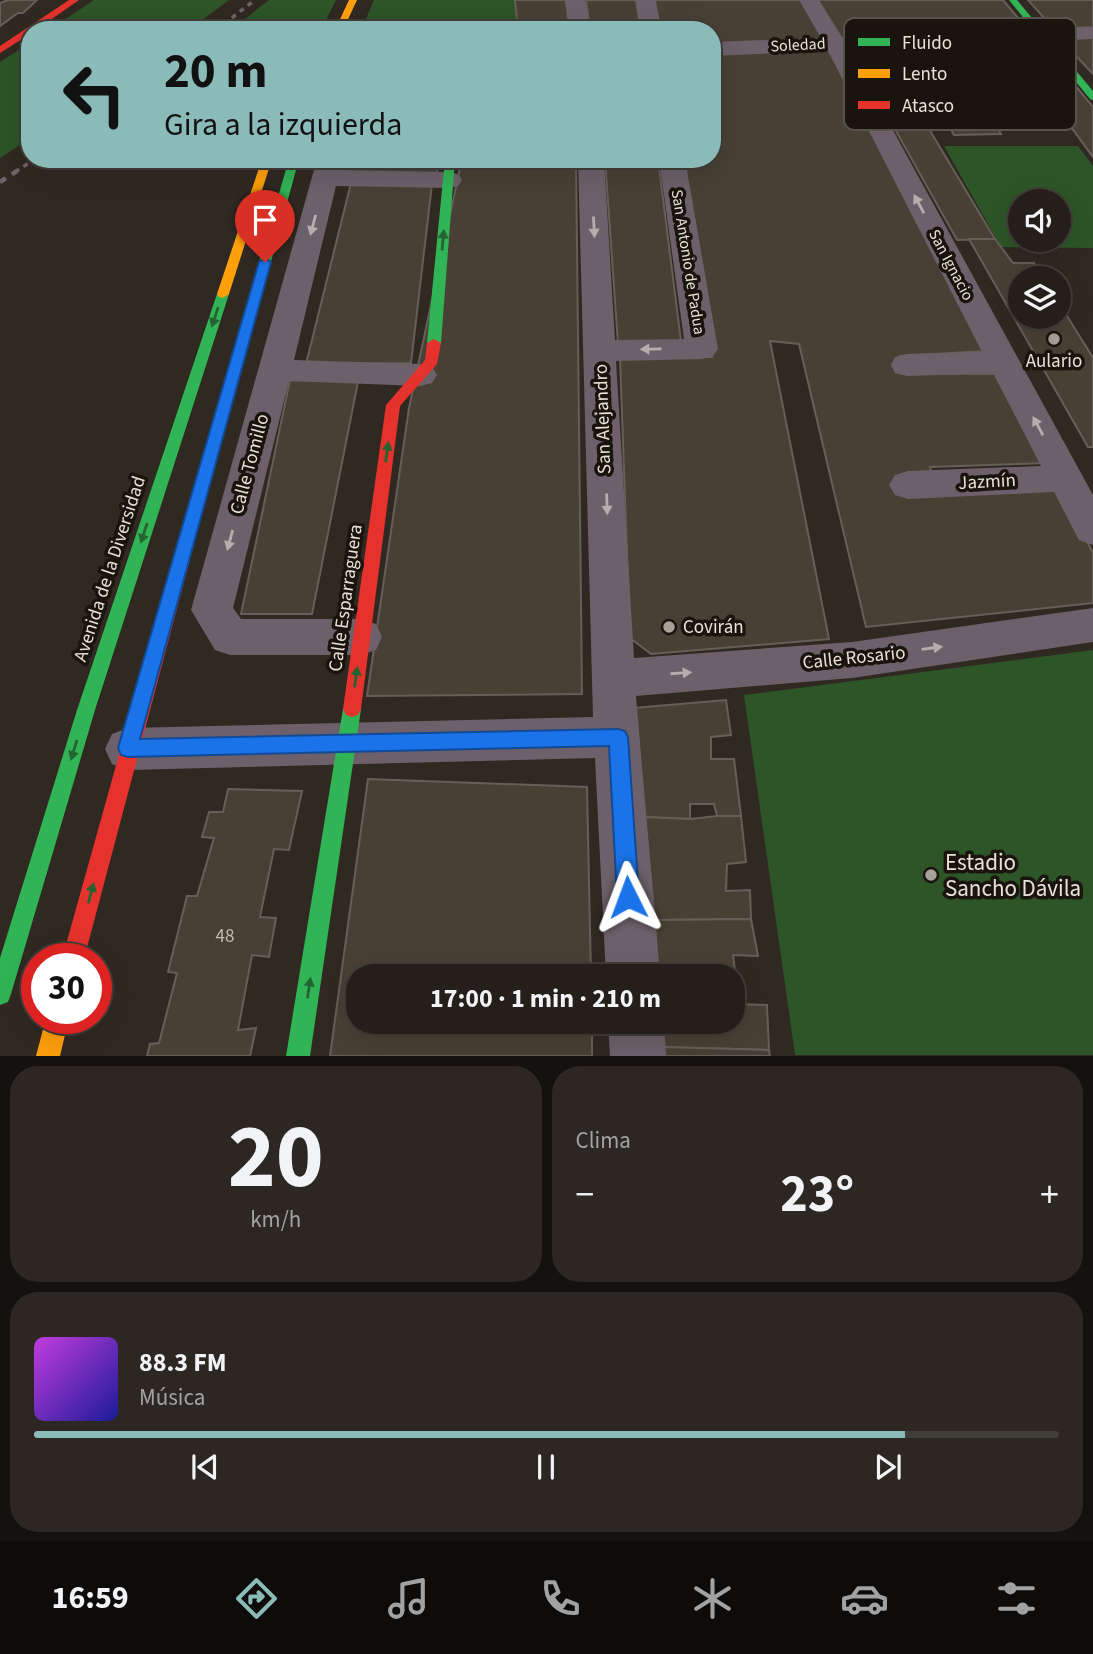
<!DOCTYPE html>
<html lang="es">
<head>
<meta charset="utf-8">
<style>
	body { margin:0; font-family:"Source Sans 3",sans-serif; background:#2c2723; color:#f1f3f6; height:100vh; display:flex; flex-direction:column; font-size:26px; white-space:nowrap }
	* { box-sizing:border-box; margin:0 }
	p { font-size:23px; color:#a3a2a2 }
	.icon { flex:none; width:38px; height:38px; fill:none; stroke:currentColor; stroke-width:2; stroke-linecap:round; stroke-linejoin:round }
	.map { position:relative; height:1056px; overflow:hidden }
	.sheet { display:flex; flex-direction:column; gap:10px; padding:10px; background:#14110e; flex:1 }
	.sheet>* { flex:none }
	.guide { position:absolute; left:21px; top:21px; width:700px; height:147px; border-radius:28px; box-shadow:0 7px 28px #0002,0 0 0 2px #413d39; background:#8bbbb9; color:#111; overflow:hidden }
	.tools { position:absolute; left:1008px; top:189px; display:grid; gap:14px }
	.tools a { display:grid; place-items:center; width:63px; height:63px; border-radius:50%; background:#241f1a; box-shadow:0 7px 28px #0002,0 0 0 2px #413d39; font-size:35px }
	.speed { position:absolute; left:21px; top:943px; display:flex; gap:14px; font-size:35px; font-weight:700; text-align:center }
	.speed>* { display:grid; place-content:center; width:91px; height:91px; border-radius:50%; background:#241f1a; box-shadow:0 7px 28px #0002,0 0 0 2px #413d39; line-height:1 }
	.speed .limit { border:10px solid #d22; background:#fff; color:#111 }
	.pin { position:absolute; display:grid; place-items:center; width:60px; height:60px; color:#fff; margin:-72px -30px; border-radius:50% 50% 50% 0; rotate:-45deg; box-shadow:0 0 7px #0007 }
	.pin .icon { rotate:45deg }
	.me { position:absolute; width:77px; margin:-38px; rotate:357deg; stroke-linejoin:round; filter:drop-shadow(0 0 5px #0008) }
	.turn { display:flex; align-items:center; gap:24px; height:147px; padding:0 28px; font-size:32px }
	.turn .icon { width:91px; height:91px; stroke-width:2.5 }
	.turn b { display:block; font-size:49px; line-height:60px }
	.big { font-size:52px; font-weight:700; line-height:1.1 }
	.sheet .widget { flex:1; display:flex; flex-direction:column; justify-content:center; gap:10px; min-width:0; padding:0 24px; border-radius:28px; background:#2c2723 }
	.sheet .dial { align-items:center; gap:0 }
	.dial b { font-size:91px; line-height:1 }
	.song { display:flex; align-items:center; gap:21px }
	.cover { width:84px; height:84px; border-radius:10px; background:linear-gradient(135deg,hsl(290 70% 55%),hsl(240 70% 35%)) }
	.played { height:7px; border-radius:4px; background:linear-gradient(90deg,#8bbbb9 85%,#413d39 85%) }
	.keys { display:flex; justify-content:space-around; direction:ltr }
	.heat { display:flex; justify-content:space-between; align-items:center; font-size:38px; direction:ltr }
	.sheet .tiles { flex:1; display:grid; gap:10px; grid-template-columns:1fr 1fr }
	.widget:last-child { grid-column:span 2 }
	.trip { position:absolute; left:346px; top:964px; width:399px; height:70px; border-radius:28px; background:#241f1a; box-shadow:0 7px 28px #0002,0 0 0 2px #413d39; font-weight:700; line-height:70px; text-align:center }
	.tabs { display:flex; height:112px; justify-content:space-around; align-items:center; background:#0e0c0a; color:#a3a2a2 }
	.tabs .icon { width:49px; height:49px }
	.tabs .current { color:#8bbbb9 }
	.tabs b { font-size:32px; color:#f1f3f6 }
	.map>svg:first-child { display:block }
	.green { fill:#2d5527; fill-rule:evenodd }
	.building { fill:#484034; stroke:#655f59; stroke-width:2 }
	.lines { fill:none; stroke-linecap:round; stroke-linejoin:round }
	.street { fill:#6d606a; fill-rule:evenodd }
	.fast { fill:#30b455; fill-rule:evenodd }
	.slow { fill:#ff9f0a; fill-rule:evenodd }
	.jam { fill:#e5322d; fill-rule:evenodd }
	.rail-far1 { stroke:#6e6468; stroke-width:3.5; stroke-dasharray:5 5; stroke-linecap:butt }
	.rail { stroke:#6e6468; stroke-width:4.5; stroke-dasharray:7 7; stroke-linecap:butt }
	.oneway { fill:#b7adac }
	.oneway2 { fill:#246432 }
	.route { fill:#1a73e8; stroke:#114b97; stroke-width:2 }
	.poi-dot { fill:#a8a198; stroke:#19140e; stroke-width:2.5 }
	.labels { text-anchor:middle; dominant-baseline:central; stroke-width:7; stroke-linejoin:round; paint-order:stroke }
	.far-street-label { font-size:16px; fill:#e8e1d8; stroke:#19140e }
	.poi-label { font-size:19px; fill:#e8e1d8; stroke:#19140e }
	.street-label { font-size:19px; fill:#e8e1d8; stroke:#19140e }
	.near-number-label { font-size:19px; fill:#c0b9af }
	.near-poi-label { font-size:23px; fill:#e8e1d8; stroke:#19140e; text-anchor:start }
	.key { fill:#19140e; stroke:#57524b; stroke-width:2 }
	.key-label { font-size:19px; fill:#e8e1d8 }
</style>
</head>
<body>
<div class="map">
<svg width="1093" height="1056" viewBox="0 0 1093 1056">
	<rect width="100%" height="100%" fill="#302922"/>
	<!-- green -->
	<g class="green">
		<polygon points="94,0 229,0 189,30 49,30"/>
		<polygon points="269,0 336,0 321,30 231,30"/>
		<polygon points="374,0 515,0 518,30 361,30"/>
		<polygon points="30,43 30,138 0,158 0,62"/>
		<path d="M944,146H1078L1093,166V248L1001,247ZM1059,201V240H1020V201Z"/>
		<polygon points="1093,650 1093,1055 795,1055 744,695"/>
	</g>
	<!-- building -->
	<g class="building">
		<polygon points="8,0 37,0 23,13 18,13 0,26 0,3"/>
		<polygon points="515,0 566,0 569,30 518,30"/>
		<polygon points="586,0 639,0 644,30 590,30"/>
		<polygon points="655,0 801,0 824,40 712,45 712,30 660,30"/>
		<polygon points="817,0 1003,0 1029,31 841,39"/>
		<polygon points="1028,0 1093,0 1093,27 1054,29"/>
		<polygon points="1093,36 1093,74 1059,38"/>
		<polygon points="1038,38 1070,79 1026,78 1022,72 862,78 844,49"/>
		<polygon points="828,48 987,351 900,356 907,374 1000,374 1048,463 930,467 933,476 1059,487 1093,553 1093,603 866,627 799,344 770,341 829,639 651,654 630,638 620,358 712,357 680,159 712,159 712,54"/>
		<polygon points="919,76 963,76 1001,134 954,135"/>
		<polygon points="899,79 995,239 957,240 868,81"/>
		<polygon points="1024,79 1070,79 1093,107 1093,157 1071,127 1057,125"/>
		<polygon points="337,159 438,159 437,174 332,174"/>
		<polygon points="462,159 576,159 582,694 367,696 409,408"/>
		<polygon points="605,159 658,159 681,341 618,344"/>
		<polygon points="351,183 432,184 411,363 306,364"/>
		<polygon points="969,239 995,239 1013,263 1034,263 1043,278 1020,278 1020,317 1059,317 1059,303 1093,358 1093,447 1088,447"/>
		<polygon points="290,380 358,382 312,614 241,614"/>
		<polygon points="726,700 731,735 711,737 711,759 734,759 741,816 717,816 714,804 690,804 690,819 645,817 634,708"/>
		<polygon points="368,779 587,787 591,976 359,976 359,1022 592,1022 592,1056 330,1056"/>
		<polygon points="228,789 302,791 289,850 274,849 260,917 276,918 269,957 252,955 238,1030 256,1028 250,1056 147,1056 150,1044 159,1043 177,973 168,972 187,896 197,896 214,838 202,837 209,812 223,812"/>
		<polygon points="717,816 741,816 746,862 727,864 726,891 750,890 751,919 655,920 645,817 690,819"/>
		<polygon points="751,919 758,956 733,955 739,1004 767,1005 769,1050 662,1047 660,1022 733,1022 733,976 658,976 655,920"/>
		<polygon points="662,1047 769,1050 770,1056 663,1056"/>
	</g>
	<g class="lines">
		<!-- street -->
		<g class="street">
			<polygon points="565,0 585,0 592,30 570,30"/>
			<polygon points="635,0 655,0 662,30 640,30"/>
			<polygon points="799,0 819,0 842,37 1093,27 1093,39 849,50 1093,495 1093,545 1079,540 1054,492 908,499 895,495 889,485 895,475 908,471 1041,466 993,373 907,376 895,373 891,365 895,357 907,354 982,352 828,51 712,56 712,42 821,38"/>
			<polygon points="317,159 343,159 340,170 449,172 458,174 462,180 458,186 449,188 336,186 294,360 420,364 432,367 437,375 432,383 420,386 289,381 233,608 241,619 361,619 376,624 382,637 376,650 361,655 230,655 215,650 191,610"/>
			<polygon points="578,159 604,159 615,340 684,339 659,159 685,159 718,349 713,356 702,359 616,361 634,658 852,642 1093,608 1093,642 852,678 636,696 660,976 606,976 595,758 128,770 112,764 105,749 112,734 128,728 593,717"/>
			<polygon points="608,1022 664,1022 666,1056 610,1056"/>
		</g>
		<!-- fast -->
		<g class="fast">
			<polygon points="1009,0 1017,0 1093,91 1093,100 1090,99"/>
			<polygon points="289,159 299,159 201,518 193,524 185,518"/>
			<polygon points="445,159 455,159 441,343 434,347 427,343"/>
			<polygon points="223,290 229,294 95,710 11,994 8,1002 0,1005 0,958 77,710 217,294"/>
			<polygon points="352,701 358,703 361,709 310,1056 286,1056 343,709 346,703"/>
		</g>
		<!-- slow -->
		<g class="slow">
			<polygon points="349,0 357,0 343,30 335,30"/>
			<polygon points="262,159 272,159 229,294 223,298 219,297 217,294"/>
			<polygon points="46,1018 69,1018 60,1056 36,1056"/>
		</g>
		<!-- jam -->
		<g class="jam">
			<polygon points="69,0 79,0 36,30 30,30 30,34 0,53 0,46"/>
			<polygon points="434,339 441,343 437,364 400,406 361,709 358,715 352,717 346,715 343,709 386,405 425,360 427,343"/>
			<polygon points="193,512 201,518 84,959 62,959 185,518"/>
		</g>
		<!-- rail-far1 -->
		<g class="rail-far1">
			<polyline points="216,30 255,0"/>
			<polyline points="15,172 35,159"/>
		</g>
		<!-- rail -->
		<polyline class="rail" points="0,182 17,171"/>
	</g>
	<!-- one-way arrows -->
	<defs><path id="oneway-solid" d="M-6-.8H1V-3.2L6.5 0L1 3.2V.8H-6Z" transform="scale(1.75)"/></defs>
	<g class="oneway">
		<use href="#oneway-solid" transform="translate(919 204) rotate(-118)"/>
		<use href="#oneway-solid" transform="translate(313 225) rotate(105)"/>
		<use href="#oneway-solid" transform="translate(594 227) rotate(87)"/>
		<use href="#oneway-solid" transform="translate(651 349) rotate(179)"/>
		<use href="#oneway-solid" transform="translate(1038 426) rotate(-118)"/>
		<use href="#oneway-solid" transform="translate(607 504) rotate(88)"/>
		<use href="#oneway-solid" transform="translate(230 540) rotate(105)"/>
		<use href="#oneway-solid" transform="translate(932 648) rotate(-8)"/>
		<use href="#oneway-solid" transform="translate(681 673) rotate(-4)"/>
	</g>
	<g class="oneway2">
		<use href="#oneway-solid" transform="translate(443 240) rotate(-85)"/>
		<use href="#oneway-solid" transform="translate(215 317) rotate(108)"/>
		<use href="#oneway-solid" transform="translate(387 452) rotate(-82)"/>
		<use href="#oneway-solid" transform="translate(144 533) rotate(108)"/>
		<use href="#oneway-solid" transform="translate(356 677) rotate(-82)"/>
		<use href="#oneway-solid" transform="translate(74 750) rotate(107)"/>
		<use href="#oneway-solid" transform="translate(91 893) rotate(-75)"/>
		<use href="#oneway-solid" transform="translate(309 988) rotate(-81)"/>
	</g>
	<!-- route -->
	<polygon class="route" points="265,258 271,262 140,739 618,729 625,731 628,737 639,897 636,904 628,907 621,904 617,897 609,746 128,757 121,755 118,748 259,262"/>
	<!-- markers -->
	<g class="poi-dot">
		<circle cx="1054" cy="339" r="7"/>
		<circle cx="669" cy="627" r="7"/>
		<circle cx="931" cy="875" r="7"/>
	</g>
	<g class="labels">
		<!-- far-street labels -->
		<g class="far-street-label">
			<text transform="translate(798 45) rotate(-3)">Soledad</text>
			<text transform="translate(688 262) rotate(81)">San Antonio de Padua</text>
			<text transform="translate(951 265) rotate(62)">San Ignacio</text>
		</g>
		<!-- poi labels -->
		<g class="poi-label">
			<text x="1054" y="361">Aulario</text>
			<text x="683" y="627" text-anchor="start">Covirán</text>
		</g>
		<!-- street labels -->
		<g class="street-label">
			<text transform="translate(603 419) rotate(-92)">San Alejandro</text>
			<text transform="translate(250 464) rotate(-75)">Calle Tomillo</text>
			<text transform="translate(987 482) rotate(-3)">Jazmín</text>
			<text transform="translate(110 569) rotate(-72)">Avenida de la Diversidad</text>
			<text transform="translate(346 598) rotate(-82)">Calle Esparraguera</text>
			<text transform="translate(854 658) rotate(-6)">Calle Rosario</text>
		</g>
		<!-- near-number labels -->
		<g class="near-number-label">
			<text x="225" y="936">48</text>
		</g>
		<!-- near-poi labels -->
		<g class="near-poi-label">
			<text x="945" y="862">Estadio<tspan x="945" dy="26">Sancho Dávila</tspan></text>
		</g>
	</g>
	<!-- legend -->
	<rect x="844" y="18" width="232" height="112" rx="10" class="key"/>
	<rect x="858" y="38" width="32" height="8" fill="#30b455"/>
	<rect x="858" y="69" width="32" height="9" fill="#ff9f0a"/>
	<rect x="858" y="101" width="32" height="8" fill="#e5322d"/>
	<g class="key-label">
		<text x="902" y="49">Fluido</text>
		<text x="902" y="80">Lento</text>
		<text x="902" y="112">Atasco</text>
	</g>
</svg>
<div class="tools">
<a><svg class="icon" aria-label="sound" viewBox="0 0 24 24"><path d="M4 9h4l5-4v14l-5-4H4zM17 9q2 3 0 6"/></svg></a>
<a><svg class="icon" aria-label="layers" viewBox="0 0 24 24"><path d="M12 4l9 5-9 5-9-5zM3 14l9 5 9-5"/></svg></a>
</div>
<div class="speed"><div class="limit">30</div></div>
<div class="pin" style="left:265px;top:262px;background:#d93025"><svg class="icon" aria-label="arrive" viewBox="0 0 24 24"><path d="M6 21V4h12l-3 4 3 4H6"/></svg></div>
<svg class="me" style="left:628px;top:897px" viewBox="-20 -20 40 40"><path d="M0-17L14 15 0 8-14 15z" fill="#1a73e8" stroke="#fff" stroke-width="4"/></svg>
<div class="trip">17:00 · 1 min · 210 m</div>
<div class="guide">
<div class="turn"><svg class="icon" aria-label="left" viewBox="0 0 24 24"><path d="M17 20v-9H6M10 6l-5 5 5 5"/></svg><div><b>20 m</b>Gira a la izquierda</div></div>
</div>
</div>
<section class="sheet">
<div class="tiles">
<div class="widget dial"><b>20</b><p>km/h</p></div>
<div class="widget"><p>Clima</p>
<div class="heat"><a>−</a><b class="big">23°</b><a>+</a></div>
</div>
<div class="widget">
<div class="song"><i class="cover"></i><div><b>88.3 FM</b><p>Música</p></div></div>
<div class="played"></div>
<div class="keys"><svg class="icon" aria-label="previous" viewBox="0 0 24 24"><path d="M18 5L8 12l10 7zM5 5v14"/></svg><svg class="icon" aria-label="pause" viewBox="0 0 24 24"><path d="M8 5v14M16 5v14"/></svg><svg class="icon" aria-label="next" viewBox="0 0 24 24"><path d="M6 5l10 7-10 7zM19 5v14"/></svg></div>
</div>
</div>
</section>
<nav class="tabs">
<b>16:59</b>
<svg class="icon current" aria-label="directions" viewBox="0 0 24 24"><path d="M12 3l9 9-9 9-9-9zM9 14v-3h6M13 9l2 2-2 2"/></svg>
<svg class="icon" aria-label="music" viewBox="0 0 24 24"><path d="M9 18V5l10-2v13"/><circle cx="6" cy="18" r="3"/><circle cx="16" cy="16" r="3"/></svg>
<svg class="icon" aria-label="phone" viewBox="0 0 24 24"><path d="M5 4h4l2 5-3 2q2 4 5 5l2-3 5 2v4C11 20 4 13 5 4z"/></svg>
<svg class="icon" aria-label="climate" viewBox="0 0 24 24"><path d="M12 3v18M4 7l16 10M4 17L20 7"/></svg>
<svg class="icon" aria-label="car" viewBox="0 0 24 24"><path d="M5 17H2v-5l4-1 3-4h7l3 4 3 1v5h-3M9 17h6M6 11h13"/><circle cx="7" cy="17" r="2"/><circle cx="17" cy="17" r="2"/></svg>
<svg class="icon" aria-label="filters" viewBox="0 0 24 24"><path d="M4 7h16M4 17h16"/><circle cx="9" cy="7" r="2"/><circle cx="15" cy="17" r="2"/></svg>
</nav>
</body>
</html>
